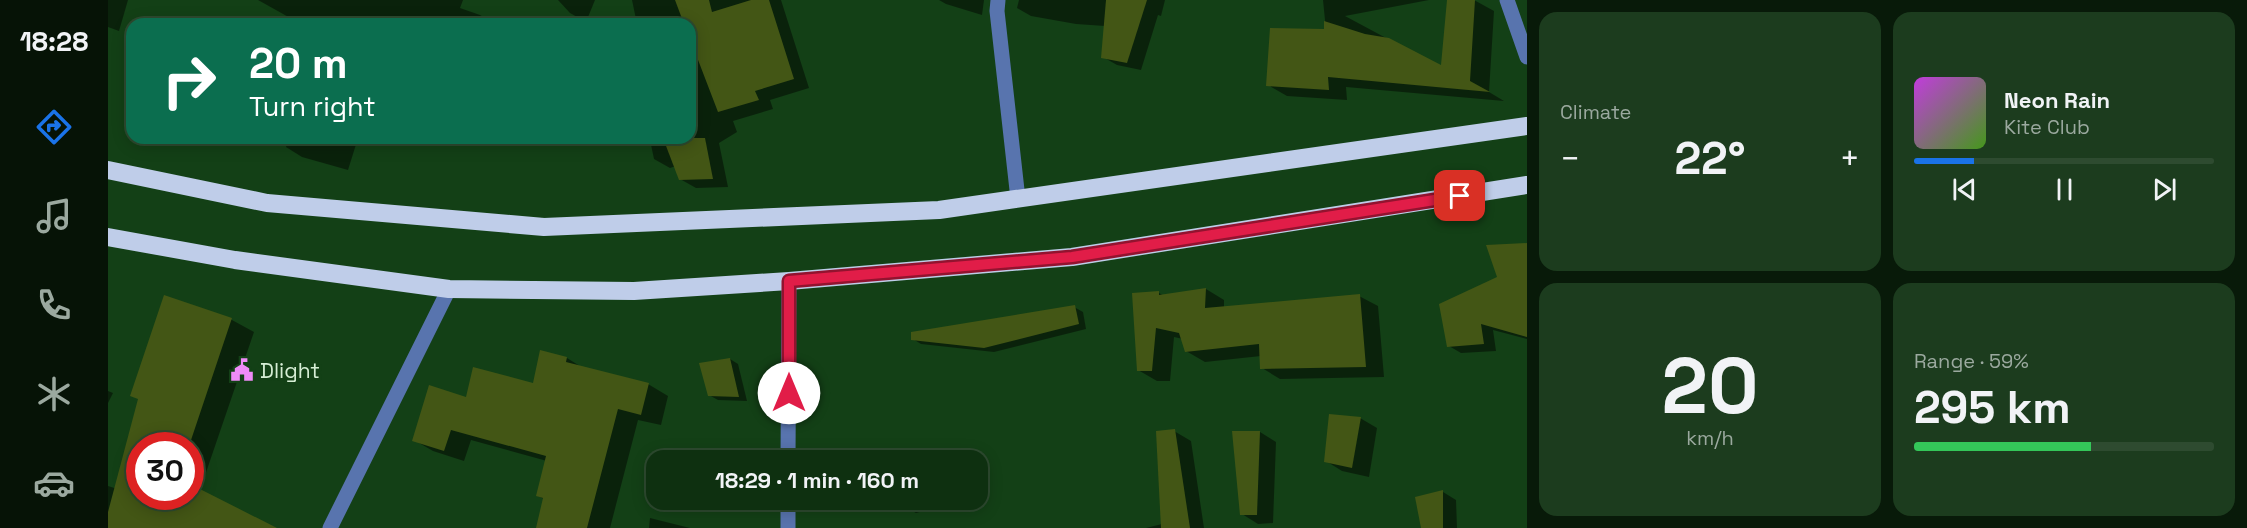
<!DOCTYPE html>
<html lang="en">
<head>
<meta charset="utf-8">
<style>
	body { margin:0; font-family:"Space Grotesk",sans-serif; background:#1c3c1e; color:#f1f3f6; height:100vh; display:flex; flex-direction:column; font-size:22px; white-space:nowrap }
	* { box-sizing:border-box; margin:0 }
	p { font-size:20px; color:#9ba99f }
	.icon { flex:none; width:33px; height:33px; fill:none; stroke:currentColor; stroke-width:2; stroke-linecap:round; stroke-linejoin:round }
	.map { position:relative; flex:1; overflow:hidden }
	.sheet { display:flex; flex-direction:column; gap:12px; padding:12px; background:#081a09; width:720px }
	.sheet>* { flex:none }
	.top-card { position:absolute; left:18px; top:18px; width:570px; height:126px; border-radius:18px; box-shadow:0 3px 15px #0003,0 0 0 2px #2e4b30; background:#0b6e4f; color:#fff; overflow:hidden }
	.speed { position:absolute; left:18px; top:432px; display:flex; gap:12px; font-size:30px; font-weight:700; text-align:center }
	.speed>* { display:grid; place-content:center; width:78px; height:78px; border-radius:50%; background:#0e3010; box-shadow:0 3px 15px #0003,0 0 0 2px #2e4b30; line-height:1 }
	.speed .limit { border:9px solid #d22; background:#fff; color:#111 }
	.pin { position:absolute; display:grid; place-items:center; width:51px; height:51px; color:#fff; margin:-26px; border-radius:12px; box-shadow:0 3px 9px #0006 }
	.me { position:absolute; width:66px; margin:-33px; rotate:0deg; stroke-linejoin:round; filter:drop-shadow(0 0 4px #0008) }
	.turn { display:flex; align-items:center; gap:21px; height:126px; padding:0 24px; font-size:27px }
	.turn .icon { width:78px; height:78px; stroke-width:2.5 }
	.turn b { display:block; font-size:42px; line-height:51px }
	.big { font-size:45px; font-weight:600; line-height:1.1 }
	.sheet .widget { flex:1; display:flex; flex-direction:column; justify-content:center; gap:9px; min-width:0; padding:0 21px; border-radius:18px; background:#1c3c1e }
	.sheet .dial { align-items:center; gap:0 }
	.dial b { font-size:78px; line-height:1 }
	.song { display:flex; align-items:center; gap:18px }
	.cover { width:72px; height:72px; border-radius:9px; background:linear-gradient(135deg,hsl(290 70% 55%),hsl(100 70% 35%)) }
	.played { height:6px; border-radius:3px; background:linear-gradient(90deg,#1a73e8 20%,#2e4b30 20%) }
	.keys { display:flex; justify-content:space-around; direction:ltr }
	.heat { display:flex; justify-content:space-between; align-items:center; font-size:33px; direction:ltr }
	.charge { height:9px; border-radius:4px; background:linear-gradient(90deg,#34c759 59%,#2e4b30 0) }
	.sheet .tiles { flex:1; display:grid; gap:12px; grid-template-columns:repeat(2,1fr) }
	.trip { position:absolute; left:538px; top:450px; width:342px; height:60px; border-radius:18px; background:#0e3010; box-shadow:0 3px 15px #0003,0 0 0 2px #2e4b30; font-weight:600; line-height:60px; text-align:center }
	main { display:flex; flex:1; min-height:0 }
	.tabs { display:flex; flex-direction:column; width:108px; justify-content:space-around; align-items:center; background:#061306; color:#9ba99f }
	.tabs .icon { width:42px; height:42px }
	.tabs .active { color:#1a73e8 }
	.tabs b { font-size:27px; color:#f1f3f6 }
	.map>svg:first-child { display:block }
	.shadow { fill:#0007 }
	.building { fill:#435615 }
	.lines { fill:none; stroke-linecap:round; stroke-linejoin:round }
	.minor { stroke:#5874ae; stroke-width:15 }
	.highway { stroke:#bfcde9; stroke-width:18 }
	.route-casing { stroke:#92132f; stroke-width:15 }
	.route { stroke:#e11d48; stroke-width:10 }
	.labels { text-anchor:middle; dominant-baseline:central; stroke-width:6; stroke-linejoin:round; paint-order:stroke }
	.poi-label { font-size:21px; fill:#d6eed5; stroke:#134016; text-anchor:start }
</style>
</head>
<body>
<main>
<nav class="tabs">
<b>18:28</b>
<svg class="icon active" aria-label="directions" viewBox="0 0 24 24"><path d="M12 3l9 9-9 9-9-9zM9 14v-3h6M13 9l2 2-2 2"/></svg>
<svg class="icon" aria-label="music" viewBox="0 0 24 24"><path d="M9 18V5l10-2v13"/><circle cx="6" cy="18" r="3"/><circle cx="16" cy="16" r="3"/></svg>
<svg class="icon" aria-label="phone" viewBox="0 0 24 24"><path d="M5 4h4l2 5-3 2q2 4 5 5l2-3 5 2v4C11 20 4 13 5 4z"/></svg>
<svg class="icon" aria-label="climate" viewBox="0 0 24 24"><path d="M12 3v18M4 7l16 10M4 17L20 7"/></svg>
<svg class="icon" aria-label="car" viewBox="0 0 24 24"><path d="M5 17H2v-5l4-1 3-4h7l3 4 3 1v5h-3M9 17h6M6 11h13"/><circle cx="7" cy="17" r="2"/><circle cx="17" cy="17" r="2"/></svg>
</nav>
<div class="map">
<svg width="1419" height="528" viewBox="0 0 1419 528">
	<rect width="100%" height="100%" fill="#134016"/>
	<!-- shadow -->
	<g class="shadow">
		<polygon points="0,0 20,0 11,31 0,27"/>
		<polygon points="150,0 355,0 352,8 372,15 387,24 241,24 220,17 217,24 193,24"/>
		<polygon points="450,0 487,0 478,22 462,13"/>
		<polygon points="524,0 673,0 701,88 662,100 665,109 625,121 629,132 611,143 620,187 588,188 572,179 568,166 562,168 546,159 542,140 450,140 446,138 582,138 582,24 529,24"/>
		<polygon points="831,0 876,0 874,15 838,4"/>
		<polygon points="911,0 1057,0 1053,16 1050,15 1033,70 1009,65 995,57 997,26 968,24 923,16 909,8"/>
		<polygon points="1215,0 1321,0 1237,16 1334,68 1340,0 1366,0 1386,11 1381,92 1396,101 1238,87 1239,100 1179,96 1160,85 1218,30"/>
		<polygon points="180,138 250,138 240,170 194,157 178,147"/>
		<polygon points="1419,244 1419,339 1385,330 1388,351 1353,353 1341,346 1390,278"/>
		<polygon points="1098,289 1116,300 1116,308 1251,296 1270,306 1276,377 1172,379 1154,368 1153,356 1097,362 1078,351 1075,339 1066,337 1062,381 1049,381 1030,370 1025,294 1051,293 1056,296"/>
		<polygon points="58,298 124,320 146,332 92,490 164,528 0,528 0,486 80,511 87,493 82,490 82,446 32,446 17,454"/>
		<polygon points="966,307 975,312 978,329 886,352 813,344 805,339"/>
		<polygon points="459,358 475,368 540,384 560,396 553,425 530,420 502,528 429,528 436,499 430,496 439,461 363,440 356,461 325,451 306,440 359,399 426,385"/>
		<polygon points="622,359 630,364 639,401 610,400 601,395"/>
		<polygon points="0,391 5,393 0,403"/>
		<polygon points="1252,418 1269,428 1261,477 1234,471 1218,461"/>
		<polygon points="1066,431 1083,441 1096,528 1038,528 1054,524"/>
		<polygon points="1152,432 1168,442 1165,523 1150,524 1134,514"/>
		<polygon points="1335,492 1348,500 1349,528 1314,528"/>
		<polygon points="791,500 855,500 808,513 792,504"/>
		<polygon points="542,518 582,528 541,528"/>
	</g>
	<!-- building -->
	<g class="building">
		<polygon points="567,0 601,0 604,12 643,0 661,0 686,79 647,91 651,100 610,112 582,39 582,24 576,24"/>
		<polygon points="998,0 1039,0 1019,63 993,58"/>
		<polygon points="1339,0 1367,0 1362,81 1382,92 1220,77 1221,90 1158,86 1162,28 1216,29 1216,21 1257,34 1281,38 1333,65"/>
		<polygon points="555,138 597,138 605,179 571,180"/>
		<polygon points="1419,243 1419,337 1373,324 1376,344 1339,347 1331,304 1389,277 1378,245"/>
		<polygon points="1098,288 1097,308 1252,294 1258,367 1152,369 1151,344 1077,352 1071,333 1048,328 1044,371 1029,371 1024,293 1051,291 1051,295"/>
		<polygon points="56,295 124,318 81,446 32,446 32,496 82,496 82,484 169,528 0,528 0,512 30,399 22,396"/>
		<polygon points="967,305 971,324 876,348 803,340 803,332"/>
		<polygon points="432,350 459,357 458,362 541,383 533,415 510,409 479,528 428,528 435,498 428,496 438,456 343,430 336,451 304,441 321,385 358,397 365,367 425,383"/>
		<polygon points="622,358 631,397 600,396 591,363"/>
		<polygon points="1221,414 1253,417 1244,468 1216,462"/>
		<polygon points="1067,429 1082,528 1053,528 1048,431"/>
		<polygon points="1124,431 1152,431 1149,515 1132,515"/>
		<polygon points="1335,490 1335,528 1313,528 1307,497"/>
	</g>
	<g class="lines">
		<!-- minor -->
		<g class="minor">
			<polyline points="890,0 889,11 910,199"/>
			<polyline points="1399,0 1419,57"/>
			<polyline points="680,460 681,281"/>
			<polyline points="222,528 341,289"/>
			<polyline points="680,528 680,500"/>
		</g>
		<!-- highway -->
		<g class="highway">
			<polyline points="0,170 159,203 436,227 831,210 1419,126"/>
			<polyline points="0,237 127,260 341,289 526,291 681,281 964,257 1419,185"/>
		</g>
	</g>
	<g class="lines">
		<!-- route casing -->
		<g class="route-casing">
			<polyline id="route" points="681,393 681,281 964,257 1352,196"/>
		</g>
		<!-- route -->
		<use href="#route" class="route"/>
	</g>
	<!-- icons -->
	<defs>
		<g id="civic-bare" transform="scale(1.8)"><path d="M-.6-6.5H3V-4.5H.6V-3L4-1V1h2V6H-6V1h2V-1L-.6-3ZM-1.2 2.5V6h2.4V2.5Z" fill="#ef8bf7" stroke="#134016" stroke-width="2.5" paint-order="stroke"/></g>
	</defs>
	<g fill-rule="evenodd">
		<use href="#civic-bare" x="134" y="370"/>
	</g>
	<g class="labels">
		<!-- poi labels -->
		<g class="poi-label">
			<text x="152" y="370">Dlight</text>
		</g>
	</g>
</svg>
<div class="speed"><div class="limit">30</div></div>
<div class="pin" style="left:1352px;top:196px;background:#d93025"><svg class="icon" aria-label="arrive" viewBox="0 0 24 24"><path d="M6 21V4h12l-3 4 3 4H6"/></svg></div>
<svg class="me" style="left:681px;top:393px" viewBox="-20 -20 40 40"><circle r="19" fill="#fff"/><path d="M0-13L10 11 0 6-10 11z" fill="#e11d48"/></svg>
<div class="trip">18:29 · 1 min · 160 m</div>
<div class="top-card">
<div class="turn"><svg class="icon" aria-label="right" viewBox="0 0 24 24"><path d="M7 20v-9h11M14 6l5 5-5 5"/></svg><div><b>20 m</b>Turn right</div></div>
</div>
</div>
<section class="sheet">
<div class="tiles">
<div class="widget"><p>Climate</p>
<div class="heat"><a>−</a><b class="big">22°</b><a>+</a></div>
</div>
<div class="widget">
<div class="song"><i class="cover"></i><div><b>Neon Rain</b><p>Kite Club</p></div></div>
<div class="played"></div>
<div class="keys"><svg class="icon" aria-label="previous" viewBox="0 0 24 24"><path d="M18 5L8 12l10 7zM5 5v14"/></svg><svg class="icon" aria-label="pause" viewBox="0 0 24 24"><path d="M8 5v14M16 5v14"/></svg><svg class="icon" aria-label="next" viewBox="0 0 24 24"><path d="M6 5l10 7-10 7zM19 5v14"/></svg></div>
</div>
<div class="widget dial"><b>20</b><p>km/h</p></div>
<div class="widget"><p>Range · 59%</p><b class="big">295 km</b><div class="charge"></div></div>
</div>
</section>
</main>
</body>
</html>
